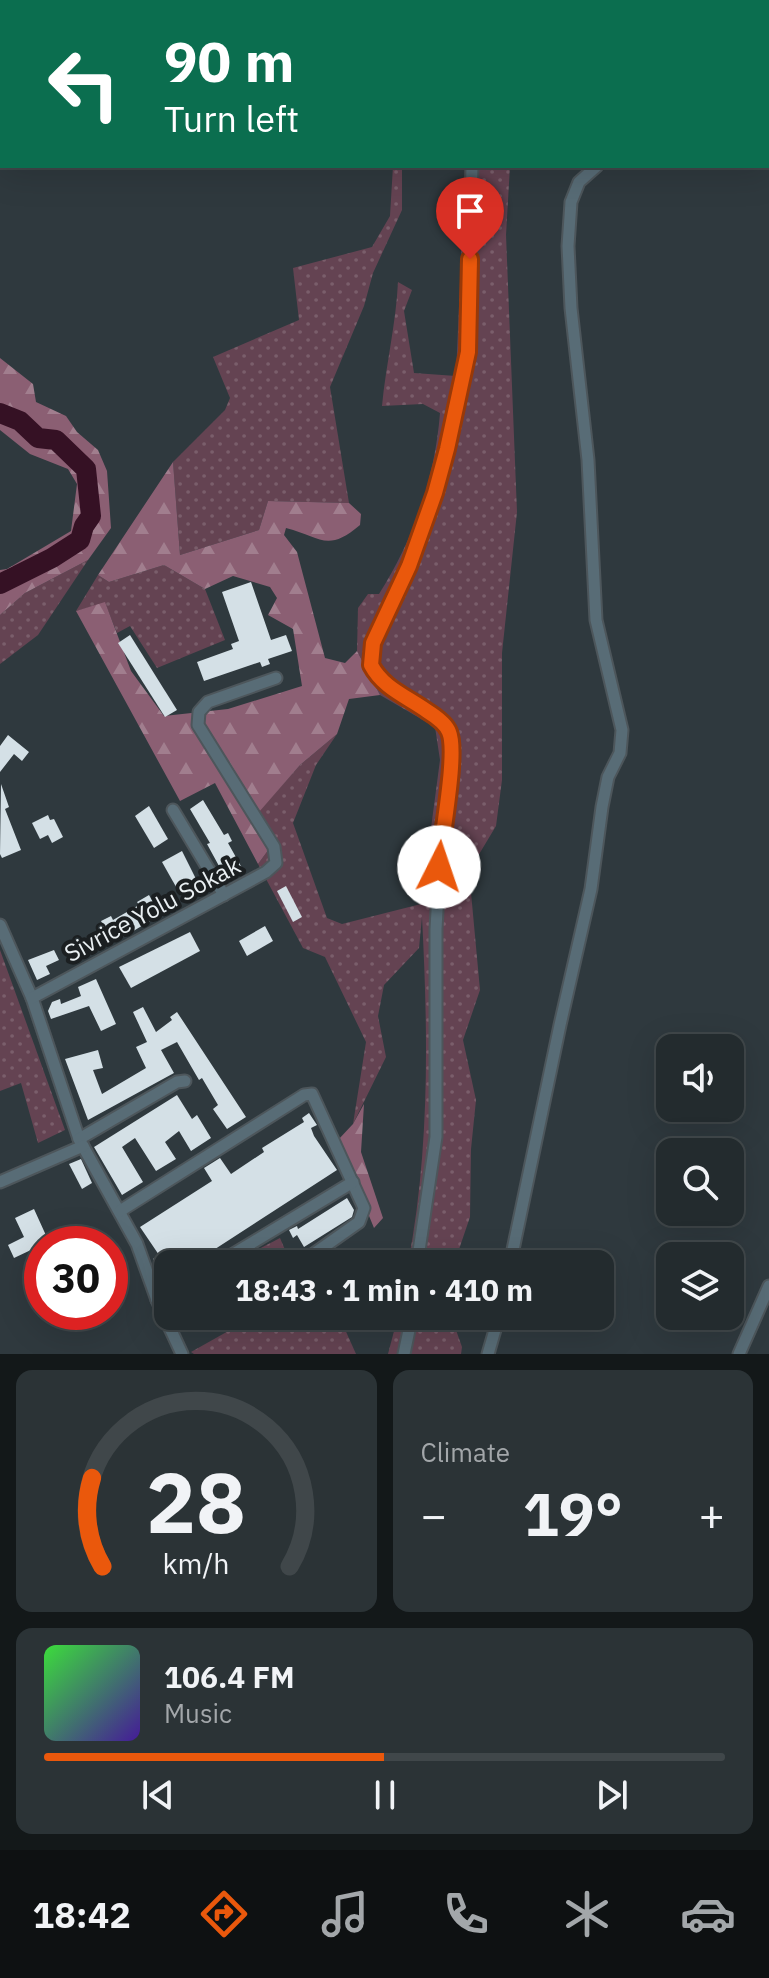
<!DOCTYPE html>
<html lang="en">
<head>
<meta charset="utf-8">
<style>
	body { margin:0; font-family:"IBM Plex Sans",sans-serif; background:#2b3336; color:#f1f3f6; height:100vh; display:flex; flex-direction:column; font-size:30px; white-space:nowrap }
	* { box-sizing:border-box; margin:0 }
	p { font-size:26px; color:#a3a7aa }
	.icon { flex:none; width:44px; height:44px; fill:none; stroke:currentColor; stroke-width:2; stroke-linecap:round; stroke-linejoin:round }
	.map { position:relative; height:1354px; overflow:hidden }
	.side { display:flex; flex-direction:column; gap:16px; padding:16px; background:#131819; flex:1 }
	.side>* { flex:none }
	.hud { position:absolute; left:0px; top:0px; width:770px; height:168px; box-shadow:0 8px 32px #0002,0 0 0 2px #40474a; background:#0b6e4f; color:#fff; overflow:hidden }
	.tools { position:absolute; left:656px; top:1034px; display:grid; gap:16px }
	.tools a { display:grid; place-items:center; width:88px; height:88px; border-radius:16px; background:#232b2e; box-shadow:0 8px 32px #0002,0 0 0 2px #40474a; font-size:40px }
	.speed { position:absolute; left:24px; top:1226px; display:flex; gap:16px; font-size:40px; font-weight:700; text-align:center }
	.speed>* { display:grid; place-content:center; width:104px; height:104px; border-radius:50%; background:#232b2e; box-shadow:0 8px 32px #0002,0 0 0 2px #40474a; line-height:1 }
	.speed .limit { border:12px solid #d22; background:#fff; color:#111 }
	.pin { position:absolute; display:grid; place-items:center; width:68px; height:68px; color:#fff; margin:-82px -34px; border-radius:50% 50% 50% 0; rotate:-45deg; box-shadow:0 0 8px #0007 }
	.pin .icon { rotate:45deg }
	.me { position:absolute; width:88px; margin:-44px; rotate:4deg; stroke-linejoin:round; filter:drop-shadow(0 0 6px #0008) }
	.turn { display:flex; align-items:center; gap:28px; height:168px; padding:0 32px; font-size:36px }
	.turn .icon { width:104px; height:104px; stroke-width:2.5 }
	.turn b { display:block; font-size:56px; line-height:68px }
	.big { font-size:60px; font-weight:700; line-height:1.1 }
	.side .card { flex:1; display:flex; flex-direction:column; justify-content:center; gap:12px; min-width:0; padding:0 28px; border-radius:16px; background:#2b3336 }
	.side .dial { align-items:center; gap:0 }
	.dial svg { height:208px; overflow:visible; fill:none; stroke:#40474a; stroke-width:7; stroke-linecap:round; text-anchor:middle }
	.dial text { fill:#f1f3f6; stroke:none }
	.song { display:flex; align-items:center; gap:24px }
	.cover { width:96px; height:96px; border-radius:12px; background:linear-gradient(135deg,hsl(120 70% 55%),hsl(260 70% 35%)) }
	.played { height:8px; border-radius:4px; background:linear-gradient(90deg,#ea580c 50%,#40474a 50%) }
	.keys { display:flex; justify-content:space-around; direction:ltr }
	.heat { display:flex; justify-content:space-between; align-items:center; font-size:44px; direction:ltr }
	.side .tiles { flex:1; display:grid; gap:16px; grid-template-columns:1fr 1fr }
	.card:last-child { grid-column:span 2 }
	.trip { position:absolute; left:154px; top:1250px; width:460px; height:80px; border-radius:16px; background:#232b2e; box-shadow:0 8px 32px #0002,0 0 0 2px #40474a; font-weight:700; line-height:80px; text-align:center }
	.menu { display:flex; height:128px; justify-content:space-around; align-items:center; background:#0e1112; color:#a3a7aa }
	.menu .icon { width:56px; height:56px }
	.menu .active { color:#ea580c }
	.menu b { font-size:36px; color:#f1f3f6 }
	.map>svg:first-child { display:block }
	.green { fill:url(#green-dots) }
	.forest { fill:url(#forest-firs) }
	.lines { fill:none; stroke-linecap:round; stroke-linejoin:round }
	.river { stroke:#351124; stroke-width:20 }
	.building { fill:#d4e0e6 }
	.street-casing { stroke:#4d565b; stroke-width:15 }
	.street { stroke:#586c76; stroke-width:11 }
	.route-casing { stroke:#983908; stroke-width:20 }
	.route { stroke:#ea580c; stroke-width:14 }
	.labels { text-anchor:middle; dominant-baseline:central; stroke-width:8; stroke-linejoin:round; paint-order:stroke }
	.street-label { font-size:24px; fill:#eaf0f3; stroke:#1b1f21 }
</style>
</head>
<body>
<div class="map">
<svg width="769" height="1354" viewBox="0 0 769 1354">
	<defs>
		<pattern id="green-dots" width="8" height="8" patternUnits="userSpaceOnUse" patternTransform="scale(2)"><rect width="8" height="8" fill="#644352"/><path d="M2 2h.1M6 6h.1" fill="none" stroke="#7a5e6b" stroke-width="1.8" stroke-linecap="round"/></pattern>
		<pattern id="forest-firs" width="22" height="20" patternUnits="userSpaceOnUse" patternTransform="scale(2)"><rect width="22" height="20" fill="#8b5f73"/><path d="M5 1l3.5 6h-7zM16 11l3.5 6h-7z" fill="#a17e8e"/></pattern>
	</defs>
	<rect width="100%" height="100%" fill="#2f393e"/>
	<!-- green -->
	<g class="green">
		<polygon points="393,166 402,166 402,210 373,273 364,306 330,387 349,503 268,501 259,530 180,555 173,462 225,410 230,398 213,357 299,320 293,268 372,247 390,216"/>
		<path d="M465,166H510L506,235L517,512L502,653V780L496,826L469,871L480,990L463,1040L476,1100L471,1149L470,1217L454,1264H408C430,1149 428,1033 422,917L419,948L384,985L378,1016L386,1057L353,1124L366,1042L325,957L303,948L258,864L269,849L258,812L300,765L337,734L316,765L293,823L327,918L342,924L421,904L440,760L435,727L380,695L357,651L358,608L368,594H379C414,539 435,477 440,413L423,404L382,406C386,364 396,324 398,282L412,290L404,311L414,373L456,376Z"/>
		<polygon points="88,560 38,635 0,664 0,615 25,593"/>
		<polygon points="164,565 205,589 225,640 157,668 130,626 117,633 105,603 76,611 98,575 109,582"/>
		<polygon points="0,950 65,1130 38,1143 21,1083 0,1091"/>
		<polygon points="280,1238 291,1264 240,1264 238,1260"/>
		<polygon points="255,1316 339,1316 356,1354 194,1354 191,1352"/>
		<polygon points="398,1316 451,1316 462,1347 461,1354 388,1354"/>
	</g>
	<!-- forest -->
	<g class="forest">
		<polygon points="0,358 33,384 36,402 66,416 77,432 98,450 107,471 111,528 88,560 25,593 0,615 0,570 7,569 71,531 77,484 68,469 30,454 0,430"/>
		<path d="M173,462L180,555L259,530L268,501L349,503L361,514L360,525C327,553 321,537 286,528L284,535L297,552L325,658L345,663L357,651L380,695L349,699L337,734L300,765L259,812L269,849L258,864L215,783L180,801L76,611L105,602L131,671L164,716L228,709L302,686L293,629L268,615L277,598L270,587L233,576L205,589L164,565L109,582L98,575Z"/>
		<polygon points="364,1104 361,1152 383,1218 374,1228 338,1140 353,1124"/>
	</g>
	<g class="lines">
		<!-- river -->
		<polyline class="river" points="0,413 20,421 38,438 56,440 86,469 91,516 84,526 80,540 52,558 0,584"/>
	</g>
	<!-- building -->
	<g class="building">
		<polygon points="251,582 271,640 286,635 292,651 268,659 270,664 262,667 260,662 204,681 197,662 233,649 231,644 239,641 222,592"/>
		<polygon points="130,635 177,710 165,717 118,643"/>
		<polygon points="8,735 29,752 22,761 14,754 0,772 0,746"/>
		<polygon points="1,784 9,807 5,809 21,850 2,858 0,854"/>
		<polygon points="203,800 224,835 228,833 232,841 228,843 242,868 225,877 207,844 210,843 190,809"/>
		<polygon points="149,806 168,839 154,848 135,816"/>
		<polygon points="48,815 50,820 54,819 63,837 52,843 48,835 40,839 32,823"/>
		<polygon points="182,851 202,891 184,901 162,862"/>
		<polygon points="286,886 302,917 293,922 277,891"/>
		<polygon points="149,895 160,915 125,936 73,962 66,949 105,929 101,921 111,916 113,920 139,905 137,902"/>
		<polygon points="265,926 273,941 247,956 239,941"/>
		<polygon points="190,932 200,951 131,988 119,967"/>
		<polygon points="54,950 59,960 46,966 50,974 37,980 28,960"/>
		<polygon points="96,979 116,1024 101,1031 89,1006 51,1019 48,1011 52,1002 60,999 61,1004 81,996 78,987"/>
		<polygon points="143,1007 156,1032 172,1020 170,1017 177,1012 246,1117 227,1129 213,1109 218,1105 202,1078 199,1080 192,1068 177,1042 161,1050 174,1073 88,1120 65,1059 98,1050 103,1068 93,1070 102,1094 146,1068 136,1047 147,1042 133,1012"/>
		<polygon points="177,1095 192,1119 197,1115 211,1138 191,1151 179,1131 165,1142 176,1159 156,1171 135,1138 122,1147 143,1182 122,1195 94,1147"/>
		<polygon points="309,1113 317,1125 311,1128 314,1136 337,1170 192,1264 168,1264 168,1280 153,1259 159,1255 140,1227 212,1181 204,1168 220,1158 231,1174 264,1152 262,1148 304,1122 302,1118"/>
		<polygon points="81,1159 92,1183 82,1189 69,1164"/>
		<polygon points="347,1198 354,1210 352,1217 304,1247 297,1235 293,1238 289,1230 297,1226 298,1229"/>
		<polygon points="34,1209 49,1242 42,1244 42,1270 33,1249 14,1258 8,1245 24,1237 15,1218"/>
	</g>
	<g class="lines">
		<!-- street casing -->
		<g class="street-casing">
			<g id="street">
				<polyline points="768,33 769,32"/>
				<polyline points="768,85 769,84"/>
				<polyline points="173,810 224,895"/>
				<polyline points="0,925 32,998 79,1139 137,1244 157,1300 182,1354"/>
				<polyline points="32,998 266,872 276,863 274,847 198,725 199,712 208,702 276,678"/>
				<polyline points="79,1139 177,1082 185,1081"/>
				<polyline points="0,1182 83,1146"/>
				<polyline points="120,1211 304,1095 312,1094 364,1208 359,1222 308,1258 307,1264"/>
				<polyline points="217,1264 353,1182"/>
				<polyline points="417,1264 436,1137 436,929 441,837 453,746 448,728 430,712 384,684 371,665 373,643 409,566 435,493 468,352 472,166"/>
				<polyline points="510,1264 560,1025 591,889 602,807 608,777 620,753 622,730 596,620 588,460 571,308 568,246 571,202 579,182 597,166"/>
				<polyline points="157,1300 168,1294"/>
				<polyline points="404,1354 412,1316"/>
				<polyline points="488,1354 499,1316"/>
				<polyline points="739,1354 769,1286"/>
			</g>
		</g>
		<!-- street -->
		<use href="#street" class="street"/>
	</g>
	<g class="lines">
		<!-- route casing -->
		<g class="route-casing">
			<path id="route" d="M439,867C441,838 458,753 449,732C446,724 435,716 427,711C406,696 383,688 371,665L373,643L409,566L435,493L447,449L468,352L470,259"/>
		</g>
		<!-- route -->
		<use href="#route" class="route"/>
	</g>
	<g class="labels">
		<!-- street labels -->
		<g class="street-label">
			<text transform="translate(152 909) rotate(-28)">Sivrice Yolu Sokak</text>
		</g>
	</g>
</svg>
<div class="tools">
<a><svg class="icon" aria-label="sound" viewBox="0 0 24 24"><path d="M4 9h4l5-4v14l-5-4H4zM17 9q2 3 0 6"/></svg></a>
<a><svg class="icon" aria-label="search" viewBox="0 0 24 24"><circle cx="10" cy="10" r="6"/><path d="M15 15l6 6"/></svg></a>
<a><svg class="icon" aria-label="layers" viewBox="0 0 24 24"><path d="M12 4l9 5-9 5-9-5zM3 14l9 5 9-5"/></svg></a>
</div>
<div class="speed"><div class="limit">30</div></div>
<div class="pin" style="left:470px;top:259px;background:#d93025"><svg class="icon" aria-label="arrive" viewBox="0 0 24 24"><path d="M6 21V4h12l-3 4 3 4H6"/></svg></div>
<svg class="me" style="left:439px;top:867px" viewBox="-20 -20 40 40"><circle r="19" fill="#fff"/><path d="M0-13L10 11 0 6-10 11z" fill="#ea580c"/></svg>
<div class="trip">18:43 · 1 min · 410 m</div>
<div class="hud">
<div class="turn"><svg class="icon" aria-label="left" viewBox="0 0 24 24"><path d="M17 20v-9H6M10 6l-5 5 5 5"/></svg><div><b>90 m</b>Turn left</div></div>
</div>
</div>
<section class="side">
<div class="tiles">
<div class="card dial"><svg viewBox="0 0 100 80">
<path d="M14 69A42 42 0 1 1 86 69"/>
<path d="M14 69A42 42 0 0 1 10 35" stroke="#ea580c"/>
<text x="50" y="56" font-size="32" font-weight="700">28</text>
<text x="50" y="72" font-size="11">km/h</text>
</svg></div>
<div class="card"><p>Climate</p>
<div class="heat"><a>−</a><b class="big">19°</b><a>+</a></div>
</div>
<div class="card">
<div class="song"><i class="cover"></i><div><b>106.4 FM</b><p>Music</p></div></div>
<div class="played"></div>
<div class="keys"><svg class="icon" aria-label="previous" viewBox="0 0 24 24"><path d="M18 5L8 12l10 7zM5 5v14"/></svg><svg class="icon" aria-label="pause" viewBox="0 0 24 24"><path d="M8 5v14M16 5v14"/></svg><svg class="icon" aria-label="next" viewBox="0 0 24 24"><path d="M6 5l10 7-10 7zM19 5v14"/></svg></div>
</div>
</div>
</section>
<nav class="menu">
<b>18:42</b>
<svg class="icon active" aria-label="directions" viewBox="0 0 24 24"><path d="M12 3l9 9-9 9-9-9zM9 14v-3h6M13 9l2 2-2 2"/></svg>
<svg class="icon" aria-label="music" viewBox="0 0 24 24"><path d="M9 18V5l10-2v13"/><circle cx="6" cy="18" r="3"/><circle cx="16" cy="16" r="3"/></svg>
<svg class="icon" aria-label="phone" viewBox="0 0 24 24"><path d="M5 4h4l2 5-3 2q2 4 5 5l2-3 5 2v4C11 20 4 13 5 4z"/></svg>
<svg class="icon" aria-label="climate" viewBox="0 0 24 24"><path d="M12 3v18M4 7l16 10M4 17L20 7"/></svg>
<svg class="icon" aria-label="car" viewBox="0 0 24 24"><path d="M5 17H2v-5l4-1 3-4h7l3 4 3 1v5h-3M9 17h6M6 11h13"/><circle cx="7" cy="17" r="2"/><circle cx="17" cy="17" r="2"/></svg>
</nav>
</body>
</html>
